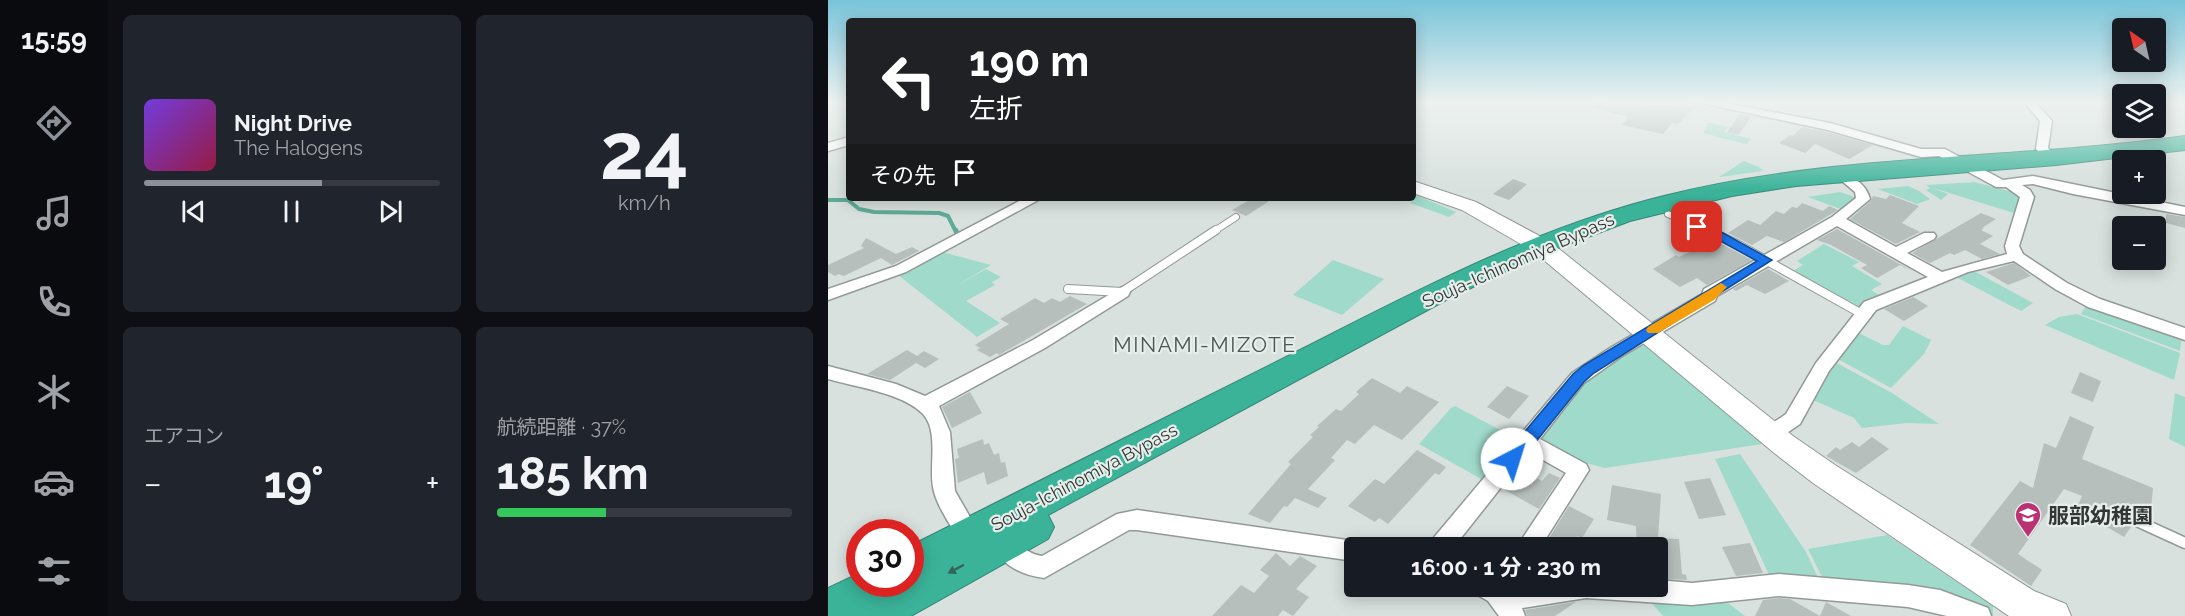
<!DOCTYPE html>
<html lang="ja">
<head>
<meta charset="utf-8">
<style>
	body { margin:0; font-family:Raleway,"Noto Sans JP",sans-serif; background:#20242c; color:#f1f3f6; height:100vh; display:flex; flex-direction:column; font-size:22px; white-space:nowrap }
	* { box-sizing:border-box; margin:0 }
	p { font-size:20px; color:#9ea1a6 }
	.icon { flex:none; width:33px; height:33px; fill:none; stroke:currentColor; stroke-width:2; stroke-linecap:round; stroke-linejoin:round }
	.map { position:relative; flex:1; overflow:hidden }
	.details { display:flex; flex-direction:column; gap:15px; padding:15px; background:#0d0f14; width:720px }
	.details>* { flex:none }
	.banner { position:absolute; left:18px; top:18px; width:570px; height:183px; border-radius:6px; box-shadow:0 3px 15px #0003; background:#202124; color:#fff; overflow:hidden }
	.needle { width:39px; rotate:326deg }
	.fabs { position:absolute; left:1284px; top:18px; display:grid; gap:12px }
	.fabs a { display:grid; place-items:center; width:54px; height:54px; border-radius:6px; background:#171b24; box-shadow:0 3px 15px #0003; font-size:30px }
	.speed { position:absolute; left:18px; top:519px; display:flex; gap:12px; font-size:30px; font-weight:700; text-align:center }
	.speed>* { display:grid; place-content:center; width:78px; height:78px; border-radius:50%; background:#171b24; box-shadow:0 3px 15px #0003; line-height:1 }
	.speed .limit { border:9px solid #d22; background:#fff; color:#111 }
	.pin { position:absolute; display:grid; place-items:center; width:51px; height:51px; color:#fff; margin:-26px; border-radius:12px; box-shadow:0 3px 9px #0006 }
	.me { position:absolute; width:66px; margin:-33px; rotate:40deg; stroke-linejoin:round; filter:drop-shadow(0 0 4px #0008) }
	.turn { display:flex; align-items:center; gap:21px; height:126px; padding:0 24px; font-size:27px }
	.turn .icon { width:78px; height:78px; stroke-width:2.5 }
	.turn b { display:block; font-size:42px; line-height:51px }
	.then { display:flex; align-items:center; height:57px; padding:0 24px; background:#0003; gap:12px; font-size:22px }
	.big { font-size:45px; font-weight:700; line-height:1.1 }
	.details .widget { flex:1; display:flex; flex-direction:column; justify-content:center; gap:9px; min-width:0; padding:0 21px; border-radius:9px; background:#20242c }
	.details .dial { align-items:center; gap:0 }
	.dial b { font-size:78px; line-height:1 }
	.song { display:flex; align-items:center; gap:18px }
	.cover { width:72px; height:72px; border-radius:9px; background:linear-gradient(135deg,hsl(260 70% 55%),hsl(340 70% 35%)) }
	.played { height:6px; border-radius:3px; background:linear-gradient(90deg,#8c9099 60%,#363941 60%) }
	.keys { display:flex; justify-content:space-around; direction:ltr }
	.heat { display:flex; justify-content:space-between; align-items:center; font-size:33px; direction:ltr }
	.charge { height:9px; border-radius:4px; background:linear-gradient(90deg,#34c759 37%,#363941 0) }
	.details .tiles { flex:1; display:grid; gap:15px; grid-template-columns:repeat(2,1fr) }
	.trip { position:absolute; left:516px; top:537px; width:324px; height:60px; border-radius:6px; background:#171b24; box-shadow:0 3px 15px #0003; font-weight:700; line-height:60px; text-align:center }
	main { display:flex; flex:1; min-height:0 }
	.dock { display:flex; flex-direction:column; width:108px; justify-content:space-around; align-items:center; background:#090b0e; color:#9ea1a6 }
	.dock .icon { width:42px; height:42px }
	.dock .active { color:#8c9099 }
	.dock b { font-size:27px; color:#f1f3f6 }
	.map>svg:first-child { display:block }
	.green { fill:#a0daca }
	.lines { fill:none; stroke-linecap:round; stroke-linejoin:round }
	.stream-far1 { stroke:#5faa98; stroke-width:4 }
	.stream { stroke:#5faa98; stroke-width:4.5 }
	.building { fill:#b6bfbc }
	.lane-far2-casing { stroke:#929a98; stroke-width:8 }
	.lane-far1-casing { stroke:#929a98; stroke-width:10 }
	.lane-casing { stroke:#929a98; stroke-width:13 }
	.street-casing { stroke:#929a98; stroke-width:3 }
	.secondary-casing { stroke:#929a98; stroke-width:2 }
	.highway-casing { stroke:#388776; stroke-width:2 }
	.lane-far2 { stroke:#fff; stroke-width:6 }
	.lane-far1 { stroke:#fff; stroke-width:8 }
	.lane { stroke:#fff; stroke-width:10 }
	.street { fill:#fff; fill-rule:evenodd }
	.secondary { fill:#fff; fill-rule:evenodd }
	.highway { fill:#3bb399; fill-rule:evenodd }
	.oneway { fill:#366258 }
	.route { fill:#1a73e8; stroke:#114b97; stroke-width:1.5 }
	.slow { fill:#f59e0b }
	.labels { text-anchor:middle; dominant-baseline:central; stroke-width:4.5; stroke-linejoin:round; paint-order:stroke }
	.street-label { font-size:18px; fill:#333635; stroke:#e5eeeb }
	.quarter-label { font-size:21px; letter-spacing:1.5px; fill:#4f5755; stroke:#e5eeeb }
	.near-poi-label { font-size:21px; font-weight:bold; fill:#333635; stroke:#e5eeeb; text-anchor:start }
</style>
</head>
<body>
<main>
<nav class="dock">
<b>15:59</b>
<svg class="icon active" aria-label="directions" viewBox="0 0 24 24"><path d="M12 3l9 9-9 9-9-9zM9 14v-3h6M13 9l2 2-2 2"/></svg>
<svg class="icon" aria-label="music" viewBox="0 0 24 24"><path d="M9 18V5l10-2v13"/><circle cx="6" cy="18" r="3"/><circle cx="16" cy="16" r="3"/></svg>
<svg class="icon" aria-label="phone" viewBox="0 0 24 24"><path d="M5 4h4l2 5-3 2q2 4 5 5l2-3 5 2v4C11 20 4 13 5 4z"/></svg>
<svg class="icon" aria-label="climate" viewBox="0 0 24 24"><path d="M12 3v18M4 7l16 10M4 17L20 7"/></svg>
<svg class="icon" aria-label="car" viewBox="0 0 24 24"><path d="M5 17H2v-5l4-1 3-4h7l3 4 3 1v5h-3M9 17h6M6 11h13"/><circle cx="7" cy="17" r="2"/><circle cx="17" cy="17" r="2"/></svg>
<svg class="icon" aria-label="filters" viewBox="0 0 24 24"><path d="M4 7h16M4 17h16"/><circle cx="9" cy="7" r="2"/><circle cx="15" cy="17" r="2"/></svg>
</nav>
<section class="details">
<div class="tiles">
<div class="widget">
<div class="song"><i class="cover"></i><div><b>Night Drive</b><p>The Halogens</p></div></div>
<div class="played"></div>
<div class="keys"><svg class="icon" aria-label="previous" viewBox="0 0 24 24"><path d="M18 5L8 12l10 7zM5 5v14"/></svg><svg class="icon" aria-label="pause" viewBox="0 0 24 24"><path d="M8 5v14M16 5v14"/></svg><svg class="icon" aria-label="next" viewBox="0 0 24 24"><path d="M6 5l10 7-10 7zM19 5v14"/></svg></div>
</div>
<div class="widget dial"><b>24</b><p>km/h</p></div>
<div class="widget"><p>エアコン</p>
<div class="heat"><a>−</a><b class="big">19°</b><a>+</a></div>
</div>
<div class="widget"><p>航続距離 · 37%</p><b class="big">185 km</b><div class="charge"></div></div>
</div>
</section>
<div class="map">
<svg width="1357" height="616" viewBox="0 0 1357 616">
	<rect width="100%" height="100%" fill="#d8e1de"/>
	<!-- green -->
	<g class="green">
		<polygon points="880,123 901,127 896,132 923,139 918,144 875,133"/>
		<polygon points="916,161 931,167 935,171 891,177"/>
		<polygon points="1147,182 1191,194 1193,197 1186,213 1105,188 1120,194 1113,200 1098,190 1102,188 1098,185"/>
		<polygon points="1080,186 1091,191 1102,199 1089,204 1050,189"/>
		<polygon points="1012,192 1030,198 1015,210 980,197"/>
		<polygon points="588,195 628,212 621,217 582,203 584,201 580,200"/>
		<polygon points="996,244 1031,262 1024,266 1054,284 1043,290 1053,296 1031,310 962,273 975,265 969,261"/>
		<polygon points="114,252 163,265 126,287 158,269 173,277 164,282 167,285 138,301 172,323 149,337 70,275"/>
		<polygon points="505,260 556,279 514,315 465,295"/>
		<polygon points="1144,270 1205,303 1193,311 1128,277"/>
		<polygon points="1258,306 1354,336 1352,351 1253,314"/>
		<polygon points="1249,314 1352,353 1346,380 1217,325 1231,317"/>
		<polygon points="1075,326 1103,340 1096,354 1063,388 1008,358 1029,332 1055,345 1061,345"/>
		<polygon points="818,344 933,441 934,444 777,468 746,460 707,439 759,379 809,345 812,347"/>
		<polygon points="1007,362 1064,393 1111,424 1078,423 1034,428 1026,418 985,400 1003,366"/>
		<polygon points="1347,393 1357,397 1357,447 1341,439"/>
		<polygon points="627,406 685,437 682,440 687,444 655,480 591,444 623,408"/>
		<polygon points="912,454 978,552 993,584 944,581 887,459"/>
		<polygon points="1059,535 1132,584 1165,602 1165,616 997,583 980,549"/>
		<polygon points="814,592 892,597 917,616 835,616"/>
	</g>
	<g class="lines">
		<!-- stream-far1 -->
		<polyline class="stream-far1" points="0,200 20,200 31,209 46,212 111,213 120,216 128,232"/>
		<!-- stream -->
		<polyline class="stream" points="128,230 129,233"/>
	</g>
	<!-- building -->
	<g class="building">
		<polygon points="765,103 842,105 871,103 850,124 844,123 835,134 794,125 801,117 765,108"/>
		<polygon points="912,114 923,117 910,135 899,132"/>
		<polygon points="974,127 999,132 1045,145 1021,159 987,144 977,153 951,143 962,135 965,136"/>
		<polygon points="685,179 699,184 681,200 665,194"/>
		<polygon points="1062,195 1091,206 1074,223 1092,232 1068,244 1022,219 1043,201 1045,196 1058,199"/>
		<polygon points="425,198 446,198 418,216 404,210"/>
		<polygon points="974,203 995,211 1001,206 1010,210 956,242 939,236 924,245 900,233 920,220 932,225 948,211 956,214 964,207 969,208"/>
		<polygon points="1153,213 1168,219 1154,228 1156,228 1153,230 1165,236 1152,244 1172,254 1154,259 1137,250 1126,255 1122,253 1102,263 1084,253"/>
		<polygon points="1338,214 1357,217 1357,228 1338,223"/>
		<polygon points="1009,229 1086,272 1072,265 1049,278 1033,268 1039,265 1003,245 989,240"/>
		<polygon points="38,238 68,254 84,247 91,251 64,265 53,258 16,276 11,274 7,276 0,272 0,265 36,248 33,246"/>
		<polygon points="886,240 924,260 879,285 869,278 852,287 825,269 848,255 851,257"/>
		<polygon points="1186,263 1203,276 1180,285 1158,272"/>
		<polygon points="940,269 961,281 937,294 919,285 908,291 905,289"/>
		<polygon points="242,296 259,304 171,355 169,353 162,357 149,350 152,348 147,345 181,324 172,319 207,298 216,303 224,298 232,302"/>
		<polygon points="1085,297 1100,306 1076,321 1056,309"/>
		<polygon points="79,350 89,356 96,351 111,359 97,368 88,363 62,380 39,374"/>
		<polygon points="1252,372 1273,381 1265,402 1243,393"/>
		<polygon points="544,378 572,393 579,386 611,402 574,440 546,425 527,444 519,440 503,458 507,460 480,489 499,498 490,508 467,498 459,507 456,506 442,523 420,514 463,464 460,462 485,437 482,435 491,427 489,426 508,409 513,411 531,394 528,392"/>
		<polygon points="679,386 701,396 681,419 659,407"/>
		<polygon points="142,392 154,413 124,428 114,407"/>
		<polygon points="1242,416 1266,427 1254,459 1325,488 1322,519 1301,509 1293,510 1292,520 1303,527 1296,537 1279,527 1289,512 1267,502 1258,523 1245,516 1254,496 1236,489 1190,554 1214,570 1203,586 1142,545 1192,481 1205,488 1216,443 1228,448"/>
		<polygon points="1044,437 1061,449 1028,473 998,456 1008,447 1012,450 1024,442 1031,447"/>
		<polygon points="155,439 156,445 161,443 166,455 171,453 173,463 177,462 180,476 159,485 156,472 130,483 127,459 131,458 129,449"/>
		<polygon points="589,450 618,467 611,475 607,473 560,524 551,518 547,522 520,506 547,479 556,484"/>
		<polygon points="692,469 714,481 721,473 732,478 711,509 675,489"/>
		<polygon points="882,478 898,515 871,519 856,482"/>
		<polygon points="784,485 833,494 830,538 851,539 854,574 858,575 859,580 840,579 840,570 830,569 830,548 809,548 808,526 779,520"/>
		<polygon points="741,506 766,519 754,538 749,536 741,548 715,548"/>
		<polygon points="922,543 935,573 908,576 894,547"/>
		<polygon points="448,553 462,566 472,556 489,566 468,589 481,597 465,616 455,610 450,616 384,616 413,585 426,593 441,576 432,570"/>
		<polygon points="951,598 962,599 992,616 927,616 935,600"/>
		<polygon points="748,602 727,616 699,616 697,610"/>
		<polygon points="998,602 1023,616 992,616"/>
	</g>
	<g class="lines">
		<!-- lane-far2 casing -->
		<g class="lane-far2-casing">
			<g id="lane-far2">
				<polyline points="840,214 884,232"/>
				<polyline points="385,232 408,217"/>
			</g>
		</g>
		<!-- lane-far1 casing -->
		<g class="lane-far1-casing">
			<g id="lane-far1">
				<polyline points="879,230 909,244 1034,314"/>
				<polyline points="240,289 294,292 388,230"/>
			</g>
		</g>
		<!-- lane casing -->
		<g class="lane-casing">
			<polyline id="lane" points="1298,516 1357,543"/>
		</g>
		<!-- street casing -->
		<g class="street-casing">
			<g id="street">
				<path d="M873,103H898L1002,123L1093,149H1117L1175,180L1205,176L1357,207V215L1245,194L1205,184L1194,185L1202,190L1206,197L1191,246L1195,254L1239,283L1272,299L1357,328V340L1260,307L1227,289L1186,261L1140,272L1048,310L1001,371L972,424L950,439L943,442L936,439L933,434L936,429L958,414L988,363L1036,302L1100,277L1009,226L889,296L887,301L794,356L756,383L712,439L758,464L761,470L712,548H688L738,473L701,452L625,548H600L603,541L744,373L782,348L874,294L876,289L1004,217L1028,198L1027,192L1014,181L1016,178C1029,176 1039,188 1042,199L1018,219L1068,247L1096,233H1106L1108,236L1106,239L1079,253L1114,272L1179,254L1177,246L1192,197L1178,187H1168L1111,156L1093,157L1000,130Z"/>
				<polygon points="1197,103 1208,103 1224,121 1220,148 1228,157 1226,160 1218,160 1208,149 1212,121"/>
				<polygon points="21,137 21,145 0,151 0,143"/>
				<polygon points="197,198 214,198 78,272 0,300 0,289 68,266"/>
				<path d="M294,287L300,288L302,292L300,296L217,348L111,406L122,432L127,491L154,538L151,545L143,548C132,544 128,535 122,525C115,513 107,500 105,487C101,466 111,431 95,414C75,393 28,387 0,379V366L68,384L97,396L205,340Z"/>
				<path d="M309,510L526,541L534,544L536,548H526V561L309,530H301L216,578C193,575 173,565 163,543L166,536L174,533C191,539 196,554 214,556L289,514Z"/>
				<polygon points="951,574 1080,585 1112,590 1160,608 1163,616 1119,616 1080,607 951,596 864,605 758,598 694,608 697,616 671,616 660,601 648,594 644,586 679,586 681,589 691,586 830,586 830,580 864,583"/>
			</g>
		</g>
		<!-- secondary casing -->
		<g class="secondary-casing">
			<polygon id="secondary" points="585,181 648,202 721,241 965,436 1007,465 1206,591 1238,604 1243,616 1181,616 985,483 945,452 705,251 634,210 585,193"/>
		</g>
		<!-- highway casing -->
		<g class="highway-casing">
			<path id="highway" d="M1357,136V150L1228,165L968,186L904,196L802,221L710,256L620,299L220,515L226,527L220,539L83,616H0V588L32,573V584H82V546C215,480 346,413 478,347C594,288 710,227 836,196C1006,153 1184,160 1357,136Z"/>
		</g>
		<!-- lane-far2 -->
		<use href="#lane-far2" class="lane-far2"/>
		<!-- lane-far1 -->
		<use href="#lane-far1" class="lane-far1"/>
		<!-- lane -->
		<use href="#lane" class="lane"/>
		<!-- street -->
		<use href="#street" class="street"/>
		<!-- secondary -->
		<use href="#secondary" class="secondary"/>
		<!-- highway -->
		<use href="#highway" class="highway"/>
	</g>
	<!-- one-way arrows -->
	<defs><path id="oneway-solid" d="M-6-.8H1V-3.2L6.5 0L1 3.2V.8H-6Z" transform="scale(1.5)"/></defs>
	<use class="oneway" href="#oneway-solid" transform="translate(128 569) rotate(152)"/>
	<!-- sky -->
	<linearGradient id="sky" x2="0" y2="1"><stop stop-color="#79c4d9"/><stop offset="0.54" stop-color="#edf2f0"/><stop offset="1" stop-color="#edf2f0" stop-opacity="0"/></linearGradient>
	<rect width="1357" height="190" fill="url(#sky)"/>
	<!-- route -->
	<polygon class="route" points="869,224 895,233 944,260 766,373 756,382 690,464 684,466 678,464 675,459 678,454 745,374 756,365 929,261 887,238 865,230 863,227"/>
	<!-- slow -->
	<polygon class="slow" points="893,283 899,287 886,300 830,333 820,333 818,330 820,327"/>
	<!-- icons -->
	<defs>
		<g id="school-pin" transform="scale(1.35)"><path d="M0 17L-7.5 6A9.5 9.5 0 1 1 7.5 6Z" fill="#ba3273" stroke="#e5eeeb"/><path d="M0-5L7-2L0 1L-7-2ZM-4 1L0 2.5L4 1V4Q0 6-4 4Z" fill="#fff"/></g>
	</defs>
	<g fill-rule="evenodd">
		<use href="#school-pin" x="1200" y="515"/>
	</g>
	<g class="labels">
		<!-- street labels -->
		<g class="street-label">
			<text transform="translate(690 260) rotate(-24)">Souja-Ichinomiya Bypass</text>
			<text transform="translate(256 477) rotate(-28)">Souja-Ichinomiya Bypass</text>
		</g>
		<!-- quarter labels -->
		<g class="quarter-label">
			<text x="377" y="344">MINAMI-MIZOTE</text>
		</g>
		<!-- near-poi labels -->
		<g class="near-poi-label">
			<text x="1220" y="515">服部幼稚園</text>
		</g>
	</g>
</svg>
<div class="fabs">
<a><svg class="needle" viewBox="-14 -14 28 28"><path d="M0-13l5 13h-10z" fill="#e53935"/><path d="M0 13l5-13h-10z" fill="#9ea1a6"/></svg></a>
<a><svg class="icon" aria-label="layers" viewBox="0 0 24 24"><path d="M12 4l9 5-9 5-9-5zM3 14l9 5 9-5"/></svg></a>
<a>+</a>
<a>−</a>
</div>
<div class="speed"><div class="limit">30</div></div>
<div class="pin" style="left:869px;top:227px;background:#d93025"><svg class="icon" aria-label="arrive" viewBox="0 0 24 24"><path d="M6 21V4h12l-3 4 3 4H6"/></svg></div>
<svg class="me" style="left:684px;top:459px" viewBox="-20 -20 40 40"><circle r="19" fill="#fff"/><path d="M0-13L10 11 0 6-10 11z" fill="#1a73e8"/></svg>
<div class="trip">16:00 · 1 分 · 230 m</div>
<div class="banner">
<div class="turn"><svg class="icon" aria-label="left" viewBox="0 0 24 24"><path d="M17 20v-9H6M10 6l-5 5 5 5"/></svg><div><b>190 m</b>左折</div></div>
<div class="then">その先<svg class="icon" aria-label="arrive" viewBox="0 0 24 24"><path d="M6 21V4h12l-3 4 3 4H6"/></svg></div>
</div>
</div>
</main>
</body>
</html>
